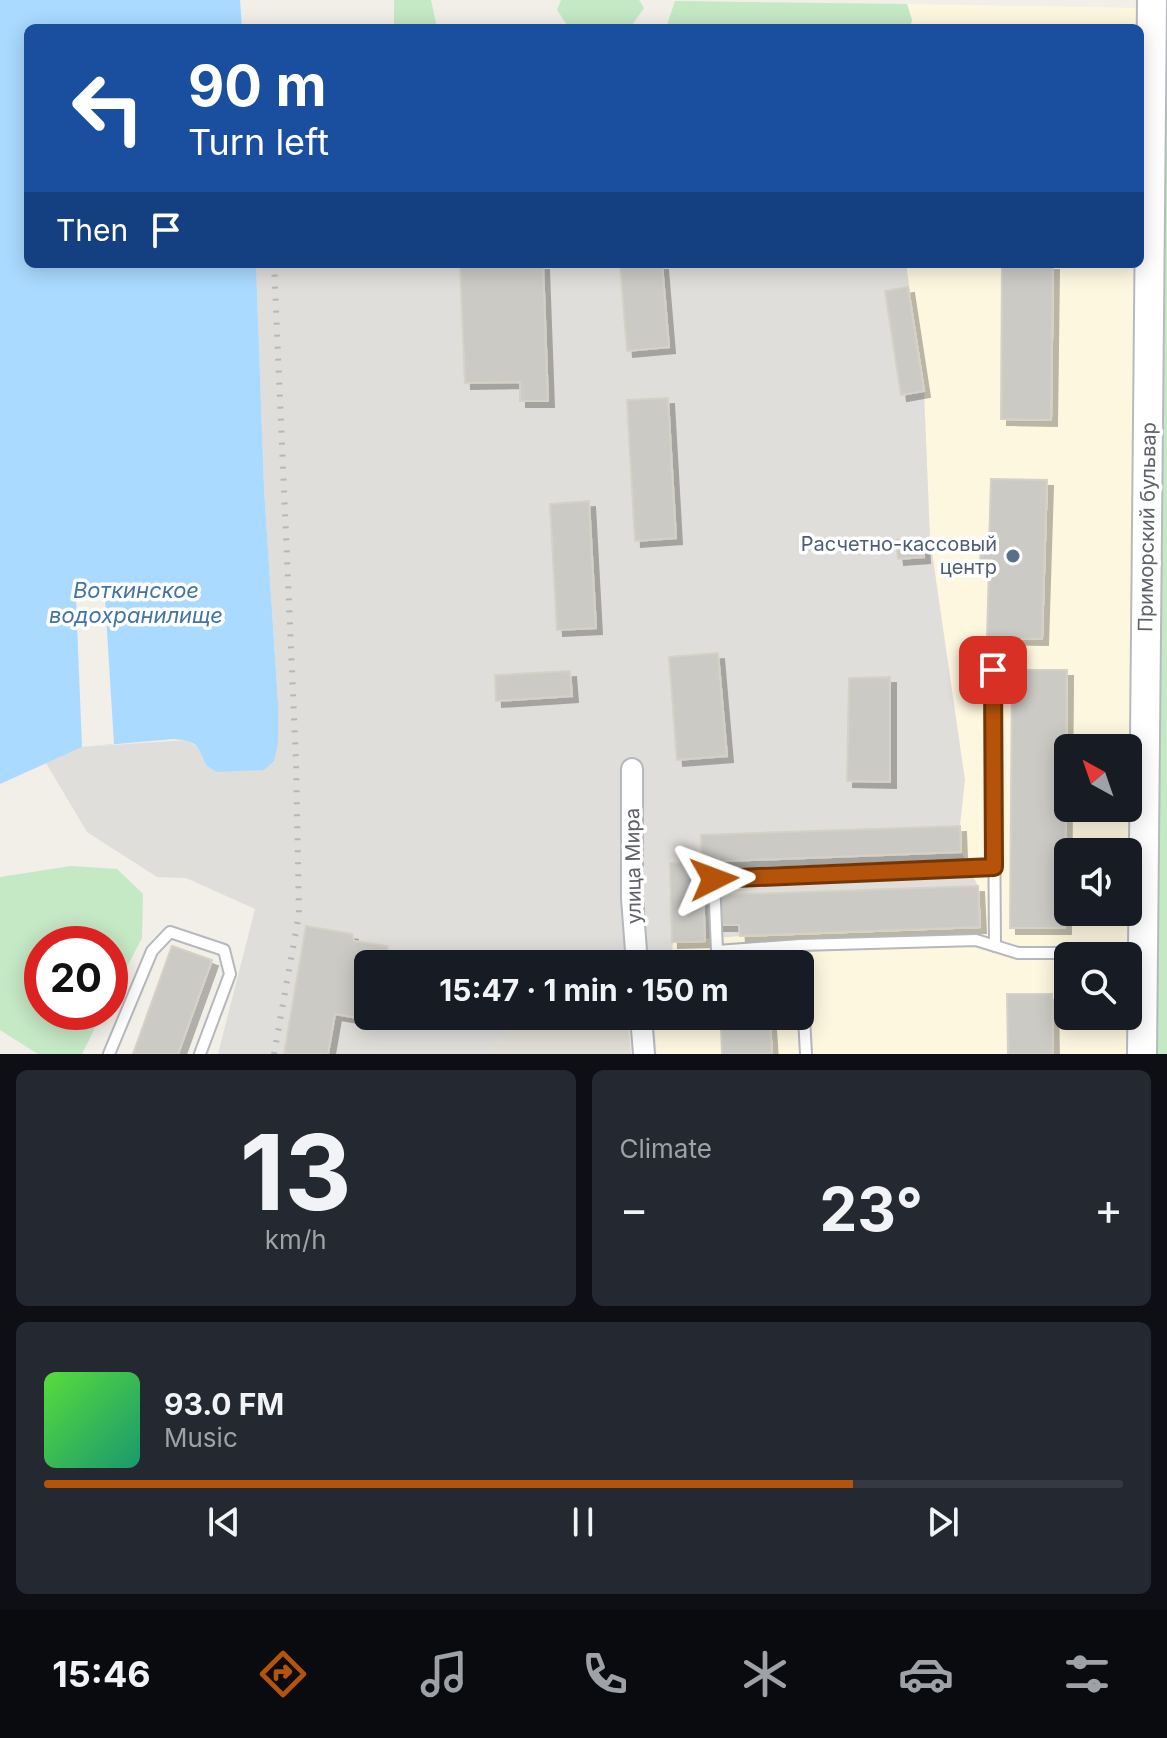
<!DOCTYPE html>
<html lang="en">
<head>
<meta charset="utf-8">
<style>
	body { margin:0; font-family:Inter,sans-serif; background:#242831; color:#f1f3f6; height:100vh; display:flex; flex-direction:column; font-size:30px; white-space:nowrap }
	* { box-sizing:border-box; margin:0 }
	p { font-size:26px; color:#9ea1a6 }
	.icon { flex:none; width:44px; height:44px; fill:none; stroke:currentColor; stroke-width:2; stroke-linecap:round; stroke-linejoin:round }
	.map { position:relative; height:1054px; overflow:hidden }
	.sheet { display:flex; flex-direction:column; gap:16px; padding:16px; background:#0d0f14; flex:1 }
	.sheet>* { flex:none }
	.banner { position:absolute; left:24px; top:24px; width:1120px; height:244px; border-radius:12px; box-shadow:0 4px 20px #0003; background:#1a4fa0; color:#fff; overflow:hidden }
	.needle { width:52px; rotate:320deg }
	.buttons { position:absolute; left:1054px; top:734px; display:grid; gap:16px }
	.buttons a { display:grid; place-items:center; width:88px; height:88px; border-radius:12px; background:#171b24; box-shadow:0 4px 20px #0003; font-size:40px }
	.speed { position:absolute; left:24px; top:926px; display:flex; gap:16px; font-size:40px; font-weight:700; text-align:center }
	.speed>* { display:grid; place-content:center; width:104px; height:104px; border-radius:50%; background:#171b24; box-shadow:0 4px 20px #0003; line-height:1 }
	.speed .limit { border:12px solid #d22; background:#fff; color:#111 }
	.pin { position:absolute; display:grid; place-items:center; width:68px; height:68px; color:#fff; margin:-34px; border-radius:16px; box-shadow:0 4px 12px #0006 }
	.me { position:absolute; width:88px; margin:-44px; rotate:87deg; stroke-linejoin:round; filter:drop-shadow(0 0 6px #0008) }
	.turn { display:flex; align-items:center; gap:28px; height:168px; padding:0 32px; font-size:36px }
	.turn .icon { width:104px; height:104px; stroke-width:2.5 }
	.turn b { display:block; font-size:56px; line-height:68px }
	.then { display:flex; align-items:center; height:76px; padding:0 32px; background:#0003; gap:16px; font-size:30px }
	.big { font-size:60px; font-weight:700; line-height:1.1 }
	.sheet .card { flex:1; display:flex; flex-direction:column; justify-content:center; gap:12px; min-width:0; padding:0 28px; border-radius:12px; background:#242831 }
	.sheet .dial { align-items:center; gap:0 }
	.dial b { font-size:104px; line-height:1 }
	.song { display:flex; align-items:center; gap:24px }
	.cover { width:96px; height:96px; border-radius:12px; background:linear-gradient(135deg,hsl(110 70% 55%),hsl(160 70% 35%)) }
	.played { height:8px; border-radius:4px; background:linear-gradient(90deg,#b45309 75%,#363941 75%) }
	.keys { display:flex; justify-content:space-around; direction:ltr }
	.heat { display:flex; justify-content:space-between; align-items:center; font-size:44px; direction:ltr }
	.sheet .tiles { flex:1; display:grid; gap:16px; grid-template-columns:1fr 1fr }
	.card:last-child { grid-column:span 2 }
	.trip { position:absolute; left:354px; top:950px; width:460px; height:80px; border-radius:12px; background:#171b24; box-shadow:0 4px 20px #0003; font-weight:700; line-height:80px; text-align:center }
	.menu { display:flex; height:128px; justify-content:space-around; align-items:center; background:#090b0e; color:#9ea1a6 }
	.menu .icon { width:56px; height:56px }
	.menu .active { color:#b45309 }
	.menu b { font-size:36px; color:#f1f3f6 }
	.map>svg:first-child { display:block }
	.commercial { fill:#fef7e0; fill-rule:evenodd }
	.industrial { fill:#e0deda }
	.education { fill:#e1ded6 }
	.green { fill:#c5e8c5 }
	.water { fill:#aadaff }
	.pier { fill:#f1efe8 }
	.building { fill:#cccac5; stroke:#d6d1c6; stroke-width:2; filter:url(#shadow) }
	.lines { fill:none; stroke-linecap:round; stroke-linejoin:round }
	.lane-casing { stroke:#b5b8bc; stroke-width:14 }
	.street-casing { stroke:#b5b8bc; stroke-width:24 }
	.secondary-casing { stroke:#b6babf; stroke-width:32 }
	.lane { stroke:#fff; stroke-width:10 }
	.street { stroke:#fff; stroke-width:20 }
	.secondary { stroke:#fff; stroke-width:28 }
	.rail { stroke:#b6b7b8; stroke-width:6; stroke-dasharray:2 10; stroke-linecap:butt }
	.route-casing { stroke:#753606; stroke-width:20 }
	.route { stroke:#b45309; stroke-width:14 }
	.service-dot { fill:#5c6f8a; stroke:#fff; stroke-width:3 }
	.labels { text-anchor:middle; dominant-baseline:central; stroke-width:7; stroke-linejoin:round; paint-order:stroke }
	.street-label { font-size:20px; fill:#5f6368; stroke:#fff }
	.service-label { font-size:20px; fill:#4e5e75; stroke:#fff; text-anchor:end }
	.water-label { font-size:22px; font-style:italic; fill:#4174aa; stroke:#fff }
</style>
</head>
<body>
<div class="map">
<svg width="1167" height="1054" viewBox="0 0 1167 1054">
	<defs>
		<filter id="shadow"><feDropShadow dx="6" dy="6" stdDeviation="0" flood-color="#0004"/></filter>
	</defs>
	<rect width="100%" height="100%" fill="#f1efe8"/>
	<!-- commercial -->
	<g class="commercial">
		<polygon points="907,4 1140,8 1139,28 910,28 912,20"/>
		<path d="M906,264H1138L1133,1054H657L654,1016H800V964H664L672,954V942L740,936L978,886L961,852L930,538L924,391ZM1068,748H1128V808H1068ZM1068,852H1128V912H1068ZM1068,956H1128V1016H1068Z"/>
	</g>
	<!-- industrial -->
	<polygon class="industrial" points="256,264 906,264 924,391 930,538 965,780 960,826 961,852 978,886 980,927 740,936 673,941 672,954 664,964 368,964 368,1016 628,1016 628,1021 514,1023 488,1054 218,1054 255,909 186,878 157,877 87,832 46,763 82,747 187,740 201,750 203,759 278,744 278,703 264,488"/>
	<!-- education -->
	<polygon class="education" points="628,1021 631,1054 488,1054 514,1023"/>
	<!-- green -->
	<g class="green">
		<polygon points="394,0 431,0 437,28 394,28"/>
		<polygon points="561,0 639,0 644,8 630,28 569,28 557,10"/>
		<polygon points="1152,0 1167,0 1167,1054 1142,1054"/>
		<polygon points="675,1 907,4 912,20 910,28 666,28"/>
		<polygon points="71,866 117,869 143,894 142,938 110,999 110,944 42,944 42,1012 103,1012 82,1054 38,1054 0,1030 0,877"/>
	</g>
	<!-- water -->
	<path class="water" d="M0,0H240L242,28H28V264H256L264,488L278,703V744L274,761L264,770L217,772L207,766C197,747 200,741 174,739L82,747L0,784Z"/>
	<!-- pier -->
	<polygon class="pier" points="76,599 105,599 114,744 82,747"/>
	<!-- building -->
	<g class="building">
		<polygon points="460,264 543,264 548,401 520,401 520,382 465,383"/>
		<polygon points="620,264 662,264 669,347 627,351"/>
		<polygon points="1002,264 1053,264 1051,420 1001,419"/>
		<polygon points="908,287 924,391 901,395 885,291"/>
		<polygon points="668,398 676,538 635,541 627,400"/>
		<polygon points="991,479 1047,480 1042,639 987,638 989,565 980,565 981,547 989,547"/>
		<polygon points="589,501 596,628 557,630 550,504"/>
		<polygon points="923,538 924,557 898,559 896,540"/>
		<polygon points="718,653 727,756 677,760 669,657"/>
		<polygon points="1012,670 1067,670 1065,928 1010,928"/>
		<polygon points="570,671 572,696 496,701 495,675"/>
		<polygon points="890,677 890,782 847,781 849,678"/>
		<polygon points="960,826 961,852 702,862 701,835"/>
		<polygon points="702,862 705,941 672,942 670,863"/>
		<polygon points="978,886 980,927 740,936 739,925 718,925 717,895"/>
		<polygon points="306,926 352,934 354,941 388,946 385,964 368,964 368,1016 376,1016 375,1021 335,1014 328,1054 284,1054"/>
		<polygon points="172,946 212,960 178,1054 133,1054"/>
		<polygon points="1007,994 1052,994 1053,1054 1008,1054"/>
		<polygon points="770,1024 772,1054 722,1054 721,1028"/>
	</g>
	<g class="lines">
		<!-- lane casing -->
		<g class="lane-casing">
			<g id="lane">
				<polyline points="993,670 995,946"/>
				<polyline points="800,945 717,951 714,879 994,867"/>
				<polyline points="109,1054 152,951 170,932 224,950 230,974 200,1054"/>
				<polyline points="806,1054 800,945 976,940 1018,953 1142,953"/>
			</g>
		</g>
		<!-- street casing -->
		<g class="street-casing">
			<g id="street">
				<polyline points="632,769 632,898 637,964"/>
				<polyline points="641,1016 644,1054"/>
			</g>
		</g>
		<!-- secondary casing -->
		<g class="secondary-casing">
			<polyline id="secondary" points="1142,1054 1152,0"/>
		</g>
		<!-- lane -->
		<use href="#lane" class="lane"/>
		<!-- street -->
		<use href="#street" class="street"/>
		<!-- secondary -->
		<use href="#secondary" class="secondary"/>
		<!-- rail -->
		<polyline class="rail" points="274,1054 299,914 296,761 274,264"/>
	</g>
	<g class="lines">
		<!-- route casing -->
		<g class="route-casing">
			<polyline id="route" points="714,879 994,867 993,670"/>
		</g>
		<!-- route -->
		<use href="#route" class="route"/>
	</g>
	<!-- markers -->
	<circle class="service-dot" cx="1013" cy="556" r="8"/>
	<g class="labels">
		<!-- street labels -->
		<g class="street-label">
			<text transform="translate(1147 527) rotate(-89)">Приморский бульвар</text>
			<text transform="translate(633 866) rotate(-91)">улица Мира</text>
		</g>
		<!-- service labels -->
		<g class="service-label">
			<text x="997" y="544">Расчетно-кассовый<tspan x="997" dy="23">центр</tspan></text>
		</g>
		<!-- water labels -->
		<g class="water-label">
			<text x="136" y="590">Воткинское<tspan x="136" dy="25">водохранилище</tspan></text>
		</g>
	</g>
</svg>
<div class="buttons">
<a><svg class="needle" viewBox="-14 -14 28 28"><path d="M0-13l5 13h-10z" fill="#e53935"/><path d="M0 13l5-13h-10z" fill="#9ea1a6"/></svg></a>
<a><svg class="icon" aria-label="sound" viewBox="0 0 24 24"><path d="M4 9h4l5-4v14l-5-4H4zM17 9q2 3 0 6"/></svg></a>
<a><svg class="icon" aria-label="search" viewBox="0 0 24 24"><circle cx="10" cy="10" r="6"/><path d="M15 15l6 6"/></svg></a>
</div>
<div class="speed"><div class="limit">20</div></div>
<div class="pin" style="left:993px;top:670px;background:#d93025"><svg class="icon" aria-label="arrive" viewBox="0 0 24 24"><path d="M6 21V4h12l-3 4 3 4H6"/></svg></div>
<svg class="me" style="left:714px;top:879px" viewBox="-20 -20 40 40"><path d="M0-17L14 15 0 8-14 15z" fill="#b45309" stroke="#fff" stroke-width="4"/></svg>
<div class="trip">15:47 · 1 min · 150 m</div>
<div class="banner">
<div class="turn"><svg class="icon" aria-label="left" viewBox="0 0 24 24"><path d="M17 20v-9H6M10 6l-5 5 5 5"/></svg><div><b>90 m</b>Turn left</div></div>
<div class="then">Then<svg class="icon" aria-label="arrive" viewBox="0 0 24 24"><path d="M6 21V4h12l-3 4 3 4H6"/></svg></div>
</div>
</div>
<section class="sheet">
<div class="tiles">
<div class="card dial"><b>13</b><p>km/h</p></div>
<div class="card"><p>Climate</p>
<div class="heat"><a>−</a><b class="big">23°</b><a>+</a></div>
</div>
<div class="card">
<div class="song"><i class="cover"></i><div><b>93.0 FM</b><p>Music</p></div></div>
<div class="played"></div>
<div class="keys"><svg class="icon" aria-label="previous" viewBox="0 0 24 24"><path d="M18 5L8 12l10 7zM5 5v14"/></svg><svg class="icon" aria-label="pause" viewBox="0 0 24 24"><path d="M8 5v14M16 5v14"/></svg><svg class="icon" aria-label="next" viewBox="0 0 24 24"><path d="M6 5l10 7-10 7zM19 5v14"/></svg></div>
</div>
</div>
</section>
<nav class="menu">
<b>15:46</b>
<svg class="icon active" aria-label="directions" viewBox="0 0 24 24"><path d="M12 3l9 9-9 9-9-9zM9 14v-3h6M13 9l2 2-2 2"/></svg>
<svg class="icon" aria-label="music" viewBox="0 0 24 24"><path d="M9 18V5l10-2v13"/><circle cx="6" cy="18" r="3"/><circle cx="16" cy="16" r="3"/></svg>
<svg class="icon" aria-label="phone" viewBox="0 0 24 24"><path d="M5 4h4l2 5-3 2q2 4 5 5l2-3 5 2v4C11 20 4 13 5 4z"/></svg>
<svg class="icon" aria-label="climate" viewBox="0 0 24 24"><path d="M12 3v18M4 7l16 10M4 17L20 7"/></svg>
<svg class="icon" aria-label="car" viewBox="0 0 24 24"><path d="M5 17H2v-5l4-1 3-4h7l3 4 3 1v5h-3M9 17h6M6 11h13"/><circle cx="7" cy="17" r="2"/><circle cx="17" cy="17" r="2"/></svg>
<svg class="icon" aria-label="filters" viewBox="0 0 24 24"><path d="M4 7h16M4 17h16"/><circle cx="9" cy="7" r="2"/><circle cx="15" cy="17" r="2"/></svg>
</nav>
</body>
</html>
